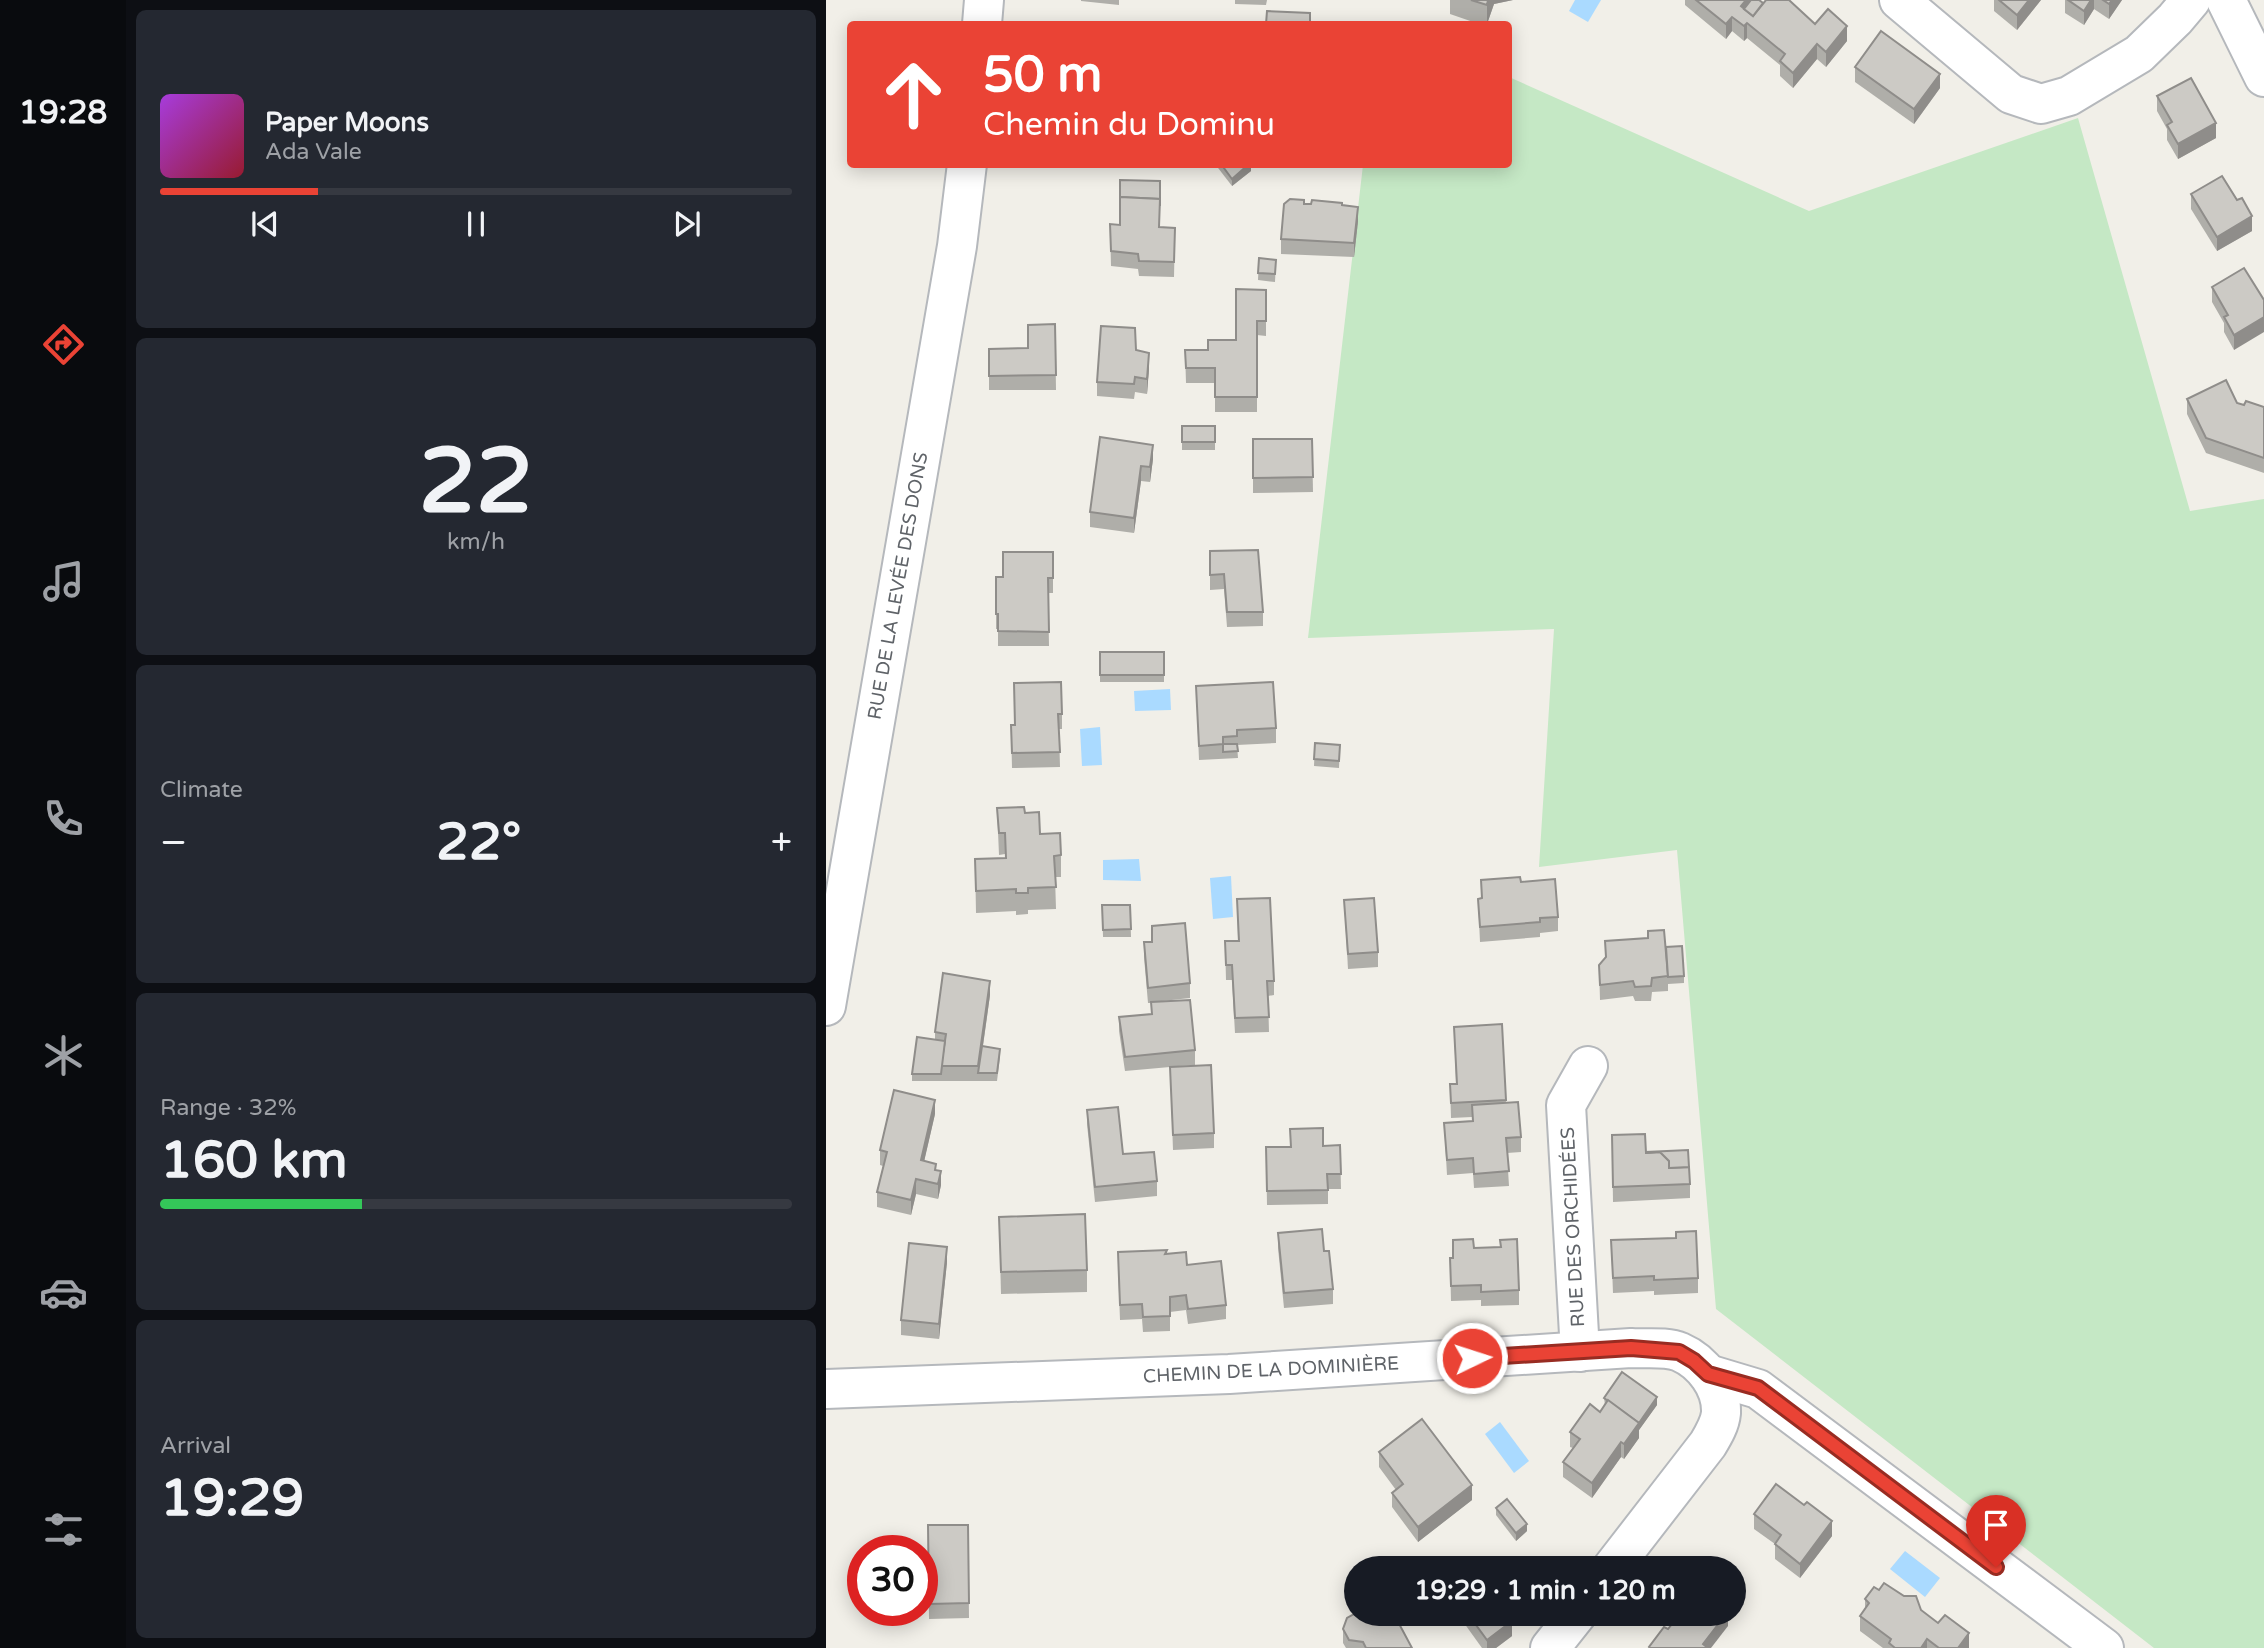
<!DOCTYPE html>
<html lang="en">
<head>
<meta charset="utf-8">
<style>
	body { margin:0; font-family:"Varela Round",sans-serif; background:#242831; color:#f1f3f6; height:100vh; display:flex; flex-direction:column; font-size:26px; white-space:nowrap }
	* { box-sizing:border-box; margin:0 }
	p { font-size:23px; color:#9ea1a6 }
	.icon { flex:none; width:38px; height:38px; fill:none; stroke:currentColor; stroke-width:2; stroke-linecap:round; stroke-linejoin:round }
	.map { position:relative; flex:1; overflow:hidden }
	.side { display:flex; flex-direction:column; gap:10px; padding:10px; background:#0d0f14; width:700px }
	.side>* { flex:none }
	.guide { position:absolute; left:21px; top:21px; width:665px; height:147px; border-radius:7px; box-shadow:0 4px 18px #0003; background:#ea4335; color:#fff; overflow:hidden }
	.speed { position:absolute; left:21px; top:1535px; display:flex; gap:14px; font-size:35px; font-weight:700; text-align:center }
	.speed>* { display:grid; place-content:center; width:91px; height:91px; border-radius:50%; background:#171b24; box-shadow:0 4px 18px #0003; line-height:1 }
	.speed .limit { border:10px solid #d22; background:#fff; color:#111 }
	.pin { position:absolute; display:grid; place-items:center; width:60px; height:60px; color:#fff; margin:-72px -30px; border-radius:50% 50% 50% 0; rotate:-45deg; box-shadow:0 0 7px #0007 }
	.pin .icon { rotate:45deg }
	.me { position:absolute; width:77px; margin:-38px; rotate:86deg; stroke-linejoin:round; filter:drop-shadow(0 0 5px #0008) }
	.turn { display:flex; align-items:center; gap:24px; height:147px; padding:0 21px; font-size:32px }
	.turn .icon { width:91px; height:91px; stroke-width:2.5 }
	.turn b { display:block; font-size:49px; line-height:60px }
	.big { font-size:52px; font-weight:700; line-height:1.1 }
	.side .card { flex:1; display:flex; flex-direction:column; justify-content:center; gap:10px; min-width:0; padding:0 24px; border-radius:10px; background:#242831 }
	.side .dial { align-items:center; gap:0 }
	.dial b { font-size:91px; line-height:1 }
	.song { display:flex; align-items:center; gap:21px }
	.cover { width:84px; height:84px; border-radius:10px; background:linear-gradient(135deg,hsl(280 70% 55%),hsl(350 70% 35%)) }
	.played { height:7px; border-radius:4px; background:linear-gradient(90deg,#ea4335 25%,#363941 25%) }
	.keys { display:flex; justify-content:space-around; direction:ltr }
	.heat { display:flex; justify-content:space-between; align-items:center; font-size:38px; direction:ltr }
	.charge { height:10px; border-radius:5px; background:linear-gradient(90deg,#34c759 32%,#363941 0) }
	.trip { position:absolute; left:518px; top:1556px; width:402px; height:70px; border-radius:35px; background:#171b24; box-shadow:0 4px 18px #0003; font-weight:700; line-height:70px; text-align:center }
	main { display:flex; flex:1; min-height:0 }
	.dock { display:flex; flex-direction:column; width:126px; justify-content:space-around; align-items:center; background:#090b0e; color:#9ea1a6 }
	.dock .icon { width:49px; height:49px }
	.dock .active { color:#ea4335 }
	.dock b { font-size:32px; color:#f1f3f6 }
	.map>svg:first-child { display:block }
	.green { fill:#c5e8c5 }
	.water { fill:#aadaff }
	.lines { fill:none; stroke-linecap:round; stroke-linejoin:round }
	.street-casing { stroke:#b5b8bc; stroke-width:42 }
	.street { stroke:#fff; stroke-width:38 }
	.wall { fill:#afaea9 }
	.shaded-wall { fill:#8f8d8a }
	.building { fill:#cccac5; stroke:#8f8d8a; stroke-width:2 }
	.route-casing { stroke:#982c22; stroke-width:18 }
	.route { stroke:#ea4335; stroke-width:12 }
	.labels { text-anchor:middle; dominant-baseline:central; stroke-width:5; stroke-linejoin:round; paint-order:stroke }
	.street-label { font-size:19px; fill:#5f6368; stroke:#fff }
</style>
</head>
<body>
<main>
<nav class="dock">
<b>19:28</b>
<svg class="icon active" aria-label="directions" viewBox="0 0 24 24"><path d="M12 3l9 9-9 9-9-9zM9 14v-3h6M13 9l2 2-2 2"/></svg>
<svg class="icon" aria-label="music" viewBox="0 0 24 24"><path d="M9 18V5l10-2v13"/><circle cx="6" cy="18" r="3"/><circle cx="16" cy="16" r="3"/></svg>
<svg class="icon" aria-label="phone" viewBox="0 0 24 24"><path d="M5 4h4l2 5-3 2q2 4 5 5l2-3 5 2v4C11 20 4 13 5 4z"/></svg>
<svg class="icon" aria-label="climate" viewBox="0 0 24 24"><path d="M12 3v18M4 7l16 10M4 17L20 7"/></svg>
<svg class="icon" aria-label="car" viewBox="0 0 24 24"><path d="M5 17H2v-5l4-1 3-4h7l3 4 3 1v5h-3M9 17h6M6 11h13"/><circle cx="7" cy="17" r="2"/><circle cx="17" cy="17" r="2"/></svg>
<svg class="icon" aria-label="filters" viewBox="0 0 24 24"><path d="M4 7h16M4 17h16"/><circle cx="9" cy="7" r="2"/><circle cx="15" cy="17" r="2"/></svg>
</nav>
<section class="side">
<div class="card">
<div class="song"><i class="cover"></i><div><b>Paper Moons</b><p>Ada Vale</p></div></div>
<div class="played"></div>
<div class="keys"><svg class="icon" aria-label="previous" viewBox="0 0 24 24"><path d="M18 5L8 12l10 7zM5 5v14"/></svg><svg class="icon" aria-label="pause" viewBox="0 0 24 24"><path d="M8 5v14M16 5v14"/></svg><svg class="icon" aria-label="next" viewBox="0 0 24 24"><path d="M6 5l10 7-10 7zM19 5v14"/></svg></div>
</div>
<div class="card dial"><b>22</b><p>km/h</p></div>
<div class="card"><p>Climate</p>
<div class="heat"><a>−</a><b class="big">22°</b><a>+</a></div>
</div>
<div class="card"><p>Range · 32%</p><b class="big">160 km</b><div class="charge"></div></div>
<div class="card"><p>Arrival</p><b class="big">19:29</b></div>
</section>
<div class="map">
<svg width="1438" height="1648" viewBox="0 0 1438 1648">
	<rect width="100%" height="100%" fill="#f1efe8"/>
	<!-- green -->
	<polygon class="green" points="683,77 983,211 1252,118 1364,511 1438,499 1438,1648 1328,1648 890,1309 851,850 713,867 728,629 482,638 537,165 682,164"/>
	<!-- water -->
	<g class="water">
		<polygon points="749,0 775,0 762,22 743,11"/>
		<polygon points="344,689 345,710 309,711 308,691"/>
		<polygon points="274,727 276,765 256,766 254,729"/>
		<polygon points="313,859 315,881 277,880 277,860"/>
		<polygon points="405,876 407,917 387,919 384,878"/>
		<polygon points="674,1422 703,1461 688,1473 659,1434"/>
		<polygon points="1079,1551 1114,1578 1099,1597 1064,1569"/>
	</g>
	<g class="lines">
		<!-- street casing -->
		<g class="street-casing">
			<g id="street">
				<polyline points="1073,0 1185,94 1215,104 1243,96 1313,54 1349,19 1365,0"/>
				<polyline points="1400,0 1438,77"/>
				<polyline points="156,24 158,0"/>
				<polyline points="0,1006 131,246 141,164"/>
				<polyline points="754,1352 740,1105 762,1066"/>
				<polyline points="882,1374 932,1389 1278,1648"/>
				<path d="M0,1389L403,1374L805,1348C820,1349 840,1346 854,1352C877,1362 896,1387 895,1413C894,1424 888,1434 882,1444L786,1568"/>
				<polyline points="724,1648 751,1614"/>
			</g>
		</g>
		<!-- street -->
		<use href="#street" class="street"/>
	</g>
	<!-- wall -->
	<g class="wall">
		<polygon points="255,0 293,0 293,5 255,1"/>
		<polygon points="409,0 441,0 440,5 409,4"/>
		<polygon points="624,0 687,0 668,4 661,24 653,24 624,14"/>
		<polygon points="859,0 933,0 937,3 989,24 1021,41 1000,67 991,59 967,88 954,76 954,65 921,38 918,41 906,31 900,39 859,5"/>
		<polygon points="1168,0 1215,0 1191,30 1168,11"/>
		<polygon points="1239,0 1296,0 1283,19 1268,9 1258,25 1239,13"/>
		<polygon points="1029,67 1114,88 1088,124 1029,82"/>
		<polygon points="1331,96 1390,138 1352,159 1341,140 1341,129 1331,111"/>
		<polygon points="389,164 425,164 425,171 406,186"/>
		<polygon points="1365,194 1426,231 1391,251 1365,209"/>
		<polygon points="478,204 516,205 532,221 528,257 455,254 455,239"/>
		<polygon points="284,224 349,228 348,277 313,276 312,269 285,266"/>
		<polygon points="433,258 450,260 449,282 432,280"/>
		<polygon points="1386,287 1438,300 1408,350 1398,332 1398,323 1386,302"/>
		<polygon points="440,290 440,336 431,335 431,412 389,412 389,383 360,383 359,350 382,350 410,340"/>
		<polygon points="229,324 230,390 163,390 163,349 202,348"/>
		<polygon points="310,350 323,368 321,394 309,392 308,399 271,396 271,382"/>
		<polygon points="1361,399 1411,403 1418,405 1438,407 1438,473 1380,453 1361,414"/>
		<rect x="356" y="426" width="33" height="24"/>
		<polygon points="274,437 327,459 324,482 315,481 308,533 264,527 264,512"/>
		<polygon points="427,439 486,439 487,492 427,493"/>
		<polygon points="384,551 437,612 437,626 401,627 398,589 384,590"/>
		<polygon points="227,552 227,593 222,593 223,646 172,646 172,629 170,629 170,577 177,577"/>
		<rect x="274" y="652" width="64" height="30"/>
		<polygon points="188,683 236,714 236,729 233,729 234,767 186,768 185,725 188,725"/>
		<polygon points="370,686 450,728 450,743 411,745 412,758 373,760"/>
		<polygon points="489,743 514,745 513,768 488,766"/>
		<polygon points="171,808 199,813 214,834 235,855 235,877 229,877 230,909 202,910 202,914 190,915 190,911 150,913 149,859 179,858 179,854 173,855"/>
		<polygon points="655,880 695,882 732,917 732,931 714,933 714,937 654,942 652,899 655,898"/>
		<polygon points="411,899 448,981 448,995 442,996 443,1032 409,1033 406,980 400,980 399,941 412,941"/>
		<polygon points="518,900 552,952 552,967 522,969"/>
		<polygon points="276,905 304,905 305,937 277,937"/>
		<polygon points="326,926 364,983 364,998 336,1001 369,1050 369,1065 353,1066 388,1133 388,1148 347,1150 344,1067 299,1071 293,1031 293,1017 325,1014 325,1003 322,1003 318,957 318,942 326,942"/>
		<polygon points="840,949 858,976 858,983 842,984 842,991 826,992 825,1001 809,1001 807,996 774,1000 773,965"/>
		<polygon points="164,995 157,1046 174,1057 171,1081 86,1081 86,1074 109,1040 109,1032"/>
		<polygon points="676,1024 680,1103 695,1137 695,1152 681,1153 683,1186 648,1188 647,1173 621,1175 618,1123 646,1121 646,1117 625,1118 624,1084 630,1084 628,1027"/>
		<polygon points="261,1110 297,1154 331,1181 331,1196 269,1202 261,1124"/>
		<polygon points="109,1114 98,1161 110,1170 115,1185 112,1199 90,1194 85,1215 51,1207 51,1192 57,1166 54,1165 54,1150"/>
		<polygon points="786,1135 820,1153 864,1184 864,1198 787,1202"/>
		<polygon points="514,1145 515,1189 502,1189 502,1204 441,1205 440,1147"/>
		<polygon points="173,1217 261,1270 261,1292 175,1294"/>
		<polygon points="452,1233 498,1251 507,1289 507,1304 458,1308 452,1248"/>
		<polygon points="850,1238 872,1278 872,1293 828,1295 828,1291 787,1293 785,1240"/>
		<polygon points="627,1240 648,1248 693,1290 693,1305 655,1306 655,1300 625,1301 624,1258 627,1258"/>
		<polygon points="341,1254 361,1265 400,1305 400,1319 362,1324 360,1310 344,1312 344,1331 317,1332 316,1319 294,1320 292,1267"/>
		<polygon points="121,1262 113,1339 75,1335 75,1320"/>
		<polygon points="778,1398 831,1405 813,1430 813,1438 798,1459 795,1457 766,1498 737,1477 737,1462 747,1448 744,1447 744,1432 774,1412 779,1405"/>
		<polygon points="553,1452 646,1500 592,1542 566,1507 566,1493 570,1490 553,1467"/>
		<polygon points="978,1505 1006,1536 974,1578 949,1559 949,1544 928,1529 928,1514"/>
		<polygon points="670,1508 701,1531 690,1541 670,1515"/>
		<polygon points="102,1525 142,1525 143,1618 103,1619"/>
		<polygon points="1053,1590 1095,1610 1143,1648 1057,1648 1034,1631 1034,1616 1039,1608 1039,1599"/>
		<polygon points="638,1614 680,1614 686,1636 670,1648 656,1648 638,1623"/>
		<polygon points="560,1623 586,1648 520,1648 517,1643 517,1629"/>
	</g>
	<!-- shaded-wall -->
	<g class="shaded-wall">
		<polygon points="662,0 687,0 668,4 661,24 661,5"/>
		<polygon points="920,0 927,0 918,16 915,6"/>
		<polygon points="1203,0 1215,0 1191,30 1191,15"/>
		<polygon points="1265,0 1268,0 1268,9 1258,25 1258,11"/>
		<polygon points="1286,0 1296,0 1283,19 1283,4"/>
		<polygon points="906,17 906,31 900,39 900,24"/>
		<polygon points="921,23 921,38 918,41 918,26"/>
		<polygon points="1021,26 1021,41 1000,67 1000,52"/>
		<polygon points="991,44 991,59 967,88 967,73"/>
		<polygon points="1114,74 1114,88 1088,124 1088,109"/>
		<polygon points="1390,123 1390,138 1352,159 1352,144"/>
		<polygon points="423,164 425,164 425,171 406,186 406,179"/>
		<polygon points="532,207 532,221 528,257 528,243"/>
		<polygon points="1426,216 1426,231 1391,251 1391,237"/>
		<polygon points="1438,317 1438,332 1408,350 1408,335"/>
		<polygon points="323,353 323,368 321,394 321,379"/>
		<polygon points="327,445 327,459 324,482 324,467"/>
		<polygon points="315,466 315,481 308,533 308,518"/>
		<polygon points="164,981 164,995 153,1073 152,1073 152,1066"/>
		<polygon points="109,1100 109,1114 95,1175 95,1160"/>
		<polygon points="115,1171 115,1185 112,1199 112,1184"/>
		<polygon points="90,1179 90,1194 85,1215 85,1200"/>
		<polygon points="121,1247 121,1262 113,1339 113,1324"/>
		<polygon points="831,1397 831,1405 813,1430 813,1438 798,1459 798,1444"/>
		<polygon points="795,1442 795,1457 766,1498 766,1483"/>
		<polygon points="646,1485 646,1500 592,1542 592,1527"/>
		<polygon points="1006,1521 1006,1536 974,1578 974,1564"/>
		<polygon points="701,1524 701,1531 690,1541 690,1533"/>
		<polygon points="900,1614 902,1614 902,1626 885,1648 877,1648 877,1644"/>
		<polygon points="686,1621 686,1636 670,1648 661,1648 661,1640"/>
		<polygon points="1143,1633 1143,1648 1132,1648"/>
		<polygon points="1101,1639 1101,1648 1095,1648"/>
	</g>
	<!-- building -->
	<g class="building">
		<polygon points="645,0 662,0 661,5"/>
		<polygon points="870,0 920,0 915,6 927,16 940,0 963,0 989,24 1002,9 1021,26 1000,52 991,44 967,73 954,61 959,54 921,23 918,26 906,17 900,24"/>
		<polygon points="925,0 933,0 937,3 927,16 918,9"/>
		<polygon points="1173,0 1203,0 1191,15"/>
		<polygon points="1242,0 1265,0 1258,11"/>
		<polygon points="1277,0 1286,0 1283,4"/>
		<polygon points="441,11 484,13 484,24 436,24 440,24"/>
		<polygon points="1055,31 1114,74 1088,109 1029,67"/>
		<polygon points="1365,78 1390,123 1352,144 1341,125 1346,122 1331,96"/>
		<polygon points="395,164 423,164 406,179"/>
		<polygon points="1396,176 1411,200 1416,198 1426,216 1391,237 1365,194"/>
		<polygon points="294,180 334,181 334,206 334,199 294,197"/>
		<polygon points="294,197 334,199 333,227 349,228 348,262 313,261 312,254 285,251 284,224 294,225"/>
		<polygon points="464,199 478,200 478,204 485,204 486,200 516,203 516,205 532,207 528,243 455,239 458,204"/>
		<polygon points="433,258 450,260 449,274 432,273"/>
		<polygon points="1418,268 1438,300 1438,317 1408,335 1398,317 1402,315 1386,287"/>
		<polygon points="410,289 440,290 440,321 431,321 431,397 389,397 389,368 360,368 359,350 382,350 382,340 410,340"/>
		<polygon points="229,324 230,375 163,376 163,349 202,348 202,325"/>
		<polygon points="275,326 309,328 310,350 323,353 321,379 309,377 308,384 271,382"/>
		<polygon points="1400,380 1411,403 1418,405 1420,401 1438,407 1438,458 1380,438 1361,399"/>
		<rect x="356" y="426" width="33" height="16"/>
		<polygon points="274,437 327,445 324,467 315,466 308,518 264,512"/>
		<polygon points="427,439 486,439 487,477 427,478"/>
		<polygon points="432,550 437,612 401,612 398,574 384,575 384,551"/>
		<polygon points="177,552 227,552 227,578 222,578 223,632 172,631 172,614 170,614 170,577 177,577"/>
		<rect x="274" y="652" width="64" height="23"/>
		<polygon points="235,682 236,714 232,714 234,752 186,753 185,725 189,725 188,683"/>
		<polygon points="447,682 450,728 411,730 411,736 397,737 397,744 373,746 370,686"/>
		<polygon points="489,743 514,745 513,761 488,759"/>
		<polygon points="397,744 411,744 412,751 397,752"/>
		<polygon points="198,807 199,813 213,812 214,834 234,833 235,855 228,856 230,887 202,888 202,893 190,893 190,889 150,891 149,859 180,858 179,833 173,833 171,808"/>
		<polygon points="694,877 695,882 729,879 732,917 714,918 714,922 654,927 652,899 656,898 655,880"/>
		<polygon points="444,898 448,981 441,981 443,1017 409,1018 406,965 400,965 399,941 413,941 411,899"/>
		<polygon points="548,898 552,952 522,954 518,900"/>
		<polygon points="276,905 304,905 305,929 277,930"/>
		<polygon points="359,923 364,983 322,988 318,942 326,942 326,926"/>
		<polygon points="838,930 842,976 826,978 825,986 809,987 807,981 774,985 773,965 780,957 779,941 822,938 822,931"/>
		<polygon points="856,946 858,976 842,977 840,947"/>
		<polygon points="117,973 164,981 152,1066 115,1066 120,1034 109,1032"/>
		<polygon points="364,1000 369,1050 299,1057 293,1017 326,1014 325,1002"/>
		<polygon points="676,1024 680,1100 625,1103 624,1084 631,1084 628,1027"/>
		<polygon points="91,1037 119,1041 115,1074 86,1074"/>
		<polygon points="156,1046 174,1049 171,1073 152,1073"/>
		<polygon points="385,1065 388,1133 347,1135 344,1067"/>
		<polygon points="68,1090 109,1100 95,1160 110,1164 109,1170 115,1171 112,1184 90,1179 85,1200 51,1192 61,1152 54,1150"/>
		<polygon points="692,1102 695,1137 680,1138 683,1171 648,1174 647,1158 621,1160 618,1123 647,1121 646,1105"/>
		<polygon points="292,1107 297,1154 328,1152 331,1181 269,1187 261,1110"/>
		<polygon points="497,1128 497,1146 514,1145 515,1174 501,1174 502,1190 441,1191 440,1147 465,1147 464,1129"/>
		<polygon points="819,1134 820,1153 834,1152 843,1161 843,1168 863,1167 864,1184 787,1187 786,1135"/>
		<polygon points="862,1150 863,1167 843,1168 843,1161 834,1152 820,1153 820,1152"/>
		<polygon points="259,1214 261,1270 175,1272 173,1217"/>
		<polygon points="496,1229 498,1251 503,1251 507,1289 458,1293 452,1233"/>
		<polygon points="870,1231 872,1278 828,1280 828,1276 787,1278 785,1240 850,1238 850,1232"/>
		<polygon points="647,1239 648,1248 675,1247 674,1240 691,1239 693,1290 655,1292 655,1285 625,1286 624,1258 627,1258 627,1240"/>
		<polygon points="83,1243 121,1247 113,1324 75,1320"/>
		<polygon points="341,1250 339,1254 360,1252 361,1265 395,1261 400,1305 362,1309 360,1295 344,1297 344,1316 317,1317 316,1304 294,1305 292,1252"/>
		<polygon points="796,1372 831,1397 813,1423 778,1398"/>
		<polygon points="782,1400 813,1423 798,1444 795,1442 766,1483 737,1462 754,1439 744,1432 764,1404 774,1412"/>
		<polygon points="596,1419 646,1485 592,1527 566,1493 577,1484 553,1452"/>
		<polygon points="950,1484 978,1505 981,1502 1006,1521 974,1564 949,1544 955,1535 928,1514"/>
		<polygon points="681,1499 701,1524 690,1533 670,1508"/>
		<polygon points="102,1525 142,1525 143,1603 103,1604"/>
		<polygon points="1058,1583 1078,1596 1090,1596 1095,1610 1112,1623 1119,1615 1143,1633 1132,1648 1113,1648 1101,1639 1095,1648 1069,1648 1063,1643 1065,1639 1034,1616 1043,1603 1039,1599 1048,1587 1053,1590"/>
		<polygon points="530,1613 555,1614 560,1623 570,1618 586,1648 540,1648 537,1642 523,1640 517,1629 521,1618"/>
		<polygon points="642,1614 680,1614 686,1621 661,1640"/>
		<polygon points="854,1614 900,1614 877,1644 882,1648 824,1648 823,1647 838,1627 842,1629"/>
	</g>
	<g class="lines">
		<!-- route casing -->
		<g class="route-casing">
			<polyline id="route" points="646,1358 805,1348 853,1352 868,1361 882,1374 932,1388 1170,1567"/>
		</g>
		<!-- route -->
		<use href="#route" class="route"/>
	</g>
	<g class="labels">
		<!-- street labels -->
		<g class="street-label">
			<text transform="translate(72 586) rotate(-80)">RUE DE LA LEVÉE DES DONS</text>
			<text transform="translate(747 1227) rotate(-93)">RUE DES ORCHIDÉES</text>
			<text transform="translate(445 1370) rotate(-3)">CHEMIN DE LA DOMINIÈRE</text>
		</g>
	</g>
</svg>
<div class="speed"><div class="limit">30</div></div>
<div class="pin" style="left:1170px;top:1567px;background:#d93025"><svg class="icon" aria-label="arrive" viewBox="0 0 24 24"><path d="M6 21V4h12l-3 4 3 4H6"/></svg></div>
<svg class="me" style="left:646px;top:1358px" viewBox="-20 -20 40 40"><circle r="17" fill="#ea4335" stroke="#fff" stroke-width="3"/><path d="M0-11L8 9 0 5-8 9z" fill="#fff"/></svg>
<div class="trip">19:29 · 1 min · 120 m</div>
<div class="guide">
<div class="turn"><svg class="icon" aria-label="ahead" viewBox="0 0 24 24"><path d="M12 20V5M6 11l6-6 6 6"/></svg><div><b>50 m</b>Chemin du Dominu</div></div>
</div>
</div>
</main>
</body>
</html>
